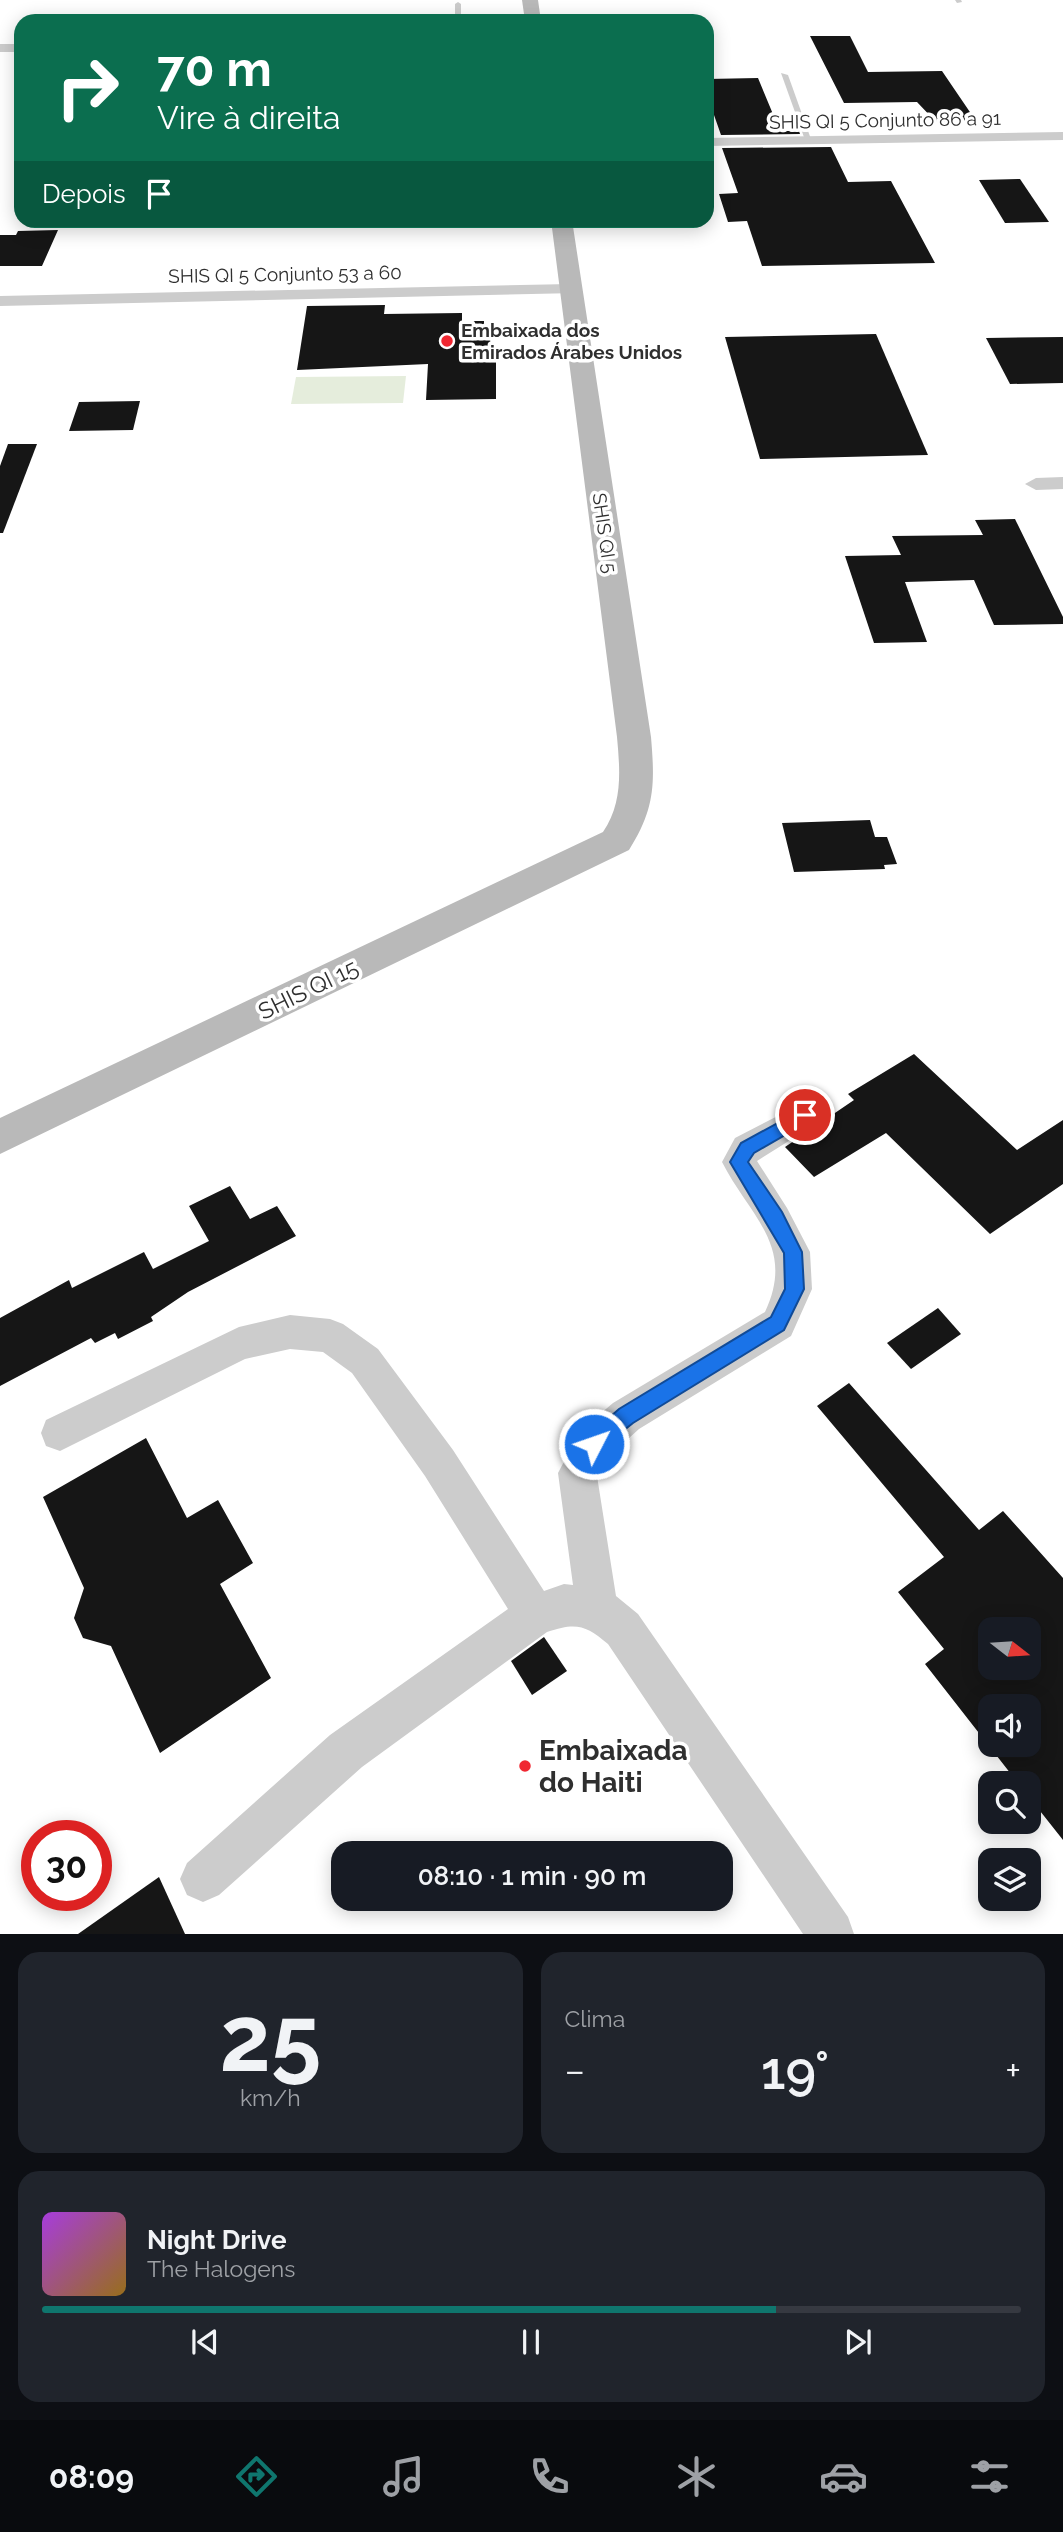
<!DOCTYPE html>
<html lang="pt">
<head>
<meta charset="utf-8">
<style>
	body { margin:0; font-family:Raleway,sans-serif; background:#20242c; color:#f1f3f6; height:100vh; display:flex; flex-direction:column; font-size:26px; white-space:nowrap }
	* { box-sizing:border-box; margin:0 }
	p { font-size:23px; color:#9ea1a6 }
	.icon { flex:none; width:38px; height:38px; fill:none; stroke:currentColor; stroke-width:2; stroke-linecap:round; stroke-linejoin:round }
	.map { position:relative; height:1934px; overflow:hidden }
	.details { display:flex; flex-direction:column; gap:18px; padding:18px; background:#0d0f14; flex:1 }
	.details>* { flex:none }
	.guide { position:absolute; left:14px; top:14px; width:700px; height:214px; border-radius:21px; box-shadow:0 4px 18px #0003; background:#0b6e4f; color:#fff; overflow:hidden }
	.needle { width:46px; rotate:107deg }
	.fabs { position:absolute; left:978px; top:1617px; display:grid; gap:14px }
	.fabs a { display:grid; place-items:center; width:63px; height:63px; border-radius:14px; background:#171b24; box-shadow:0 4px 18px #0003; font-size:35px }
	.speed { position:absolute; left:21px; top:1820px; display:flex; gap:14px; font-size:35px; font-weight:700; text-align:center }
	.speed>* { display:grid; place-content:center; width:91px; height:91px; border-radius:50%; background:#171b24; box-shadow:0 4px 18px #0003; line-height:1 }
	.speed .limit { border:10px solid #d22; background:#fff; color:#111 }
	.pin { position:absolute; display:grid; place-items:center; width:60px; height:60px; color:#fff; margin:-30px; border:4px solid #fff; border-radius:50%; box-shadow:0 2px 7px #0007 }
	.me { position:absolute; width:77px; margin:-38px; rotate:49deg; stroke-linejoin:round; filter:drop-shadow(0 0 5px #0008) }
	.turn { display:flex; align-items:center; gap:24px; height:147px; padding:0 28px; font-size:32px }
	.turn .icon { width:91px; height:91px; stroke-width:2.5 }
	.turn b { display:block; font-size:49px; line-height:60px }
	.then { display:flex; align-items:center; height:66px; padding:0 28px; background:#0003; gap:14px; font-size:26px }
	.big { font-size:52px; font-weight:600; line-height:1.1 }
	.details .widget { flex:1; display:flex; flex-direction:column; justify-content:center; gap:10px; min-width:0; padding:0 24px; border-radius:21px; background:#20242c }
	.details .dial { align-items:center; gap:0 }
	.dial b { font-size:91px; line-height:1 }
	.song { display:flex; align-items:center; gap:21px }
	.cover { width:84px; height:84px; border-radius:10px; background:linear-gradient(135deg,hsl(280 70% 55%),hsl(40 70% 35%)) }
	.played { height:7px; border-radius:4px; background:linear-gradient(90deg,#0f766e 75%,#363941 75%) }
	.keys { display:flex; justify-content:space-around; direction:ltr }
	.heat { display:flex; justify-content:space-between; align-items:center; font-size:38px; direction:ltr }
	.details .tiles { flex:1; display:grid; gap:18px; grid-template-columns:1fr 1fr }
	.widget:last-child { grid-column:span 2 }
	.trip { position:absolute; left:331px; top:1841px; width:402px; height:70px; border-radius:21px; background:#171b24; box-shadow:0 4px 18px #0003; font-weight:600; line-height:70px; text-align:center }
	.tabs { display:flex; height:112px; justify-content:space-around; align-items:center; background:#090b0e; color:#9ea1a6 }
	.tabs .icon { width:49px; height:49px }
	.tabs .selected { color:#0f766e }
	.tabs b { font-size:32px; color:#f1f3f6 }
	.map>svg:first-child { display:block }
	.green { fill:#e5eddc }
	.building { fill:#161616; fill-rule:evenodd }
	.lines { fill:none; stroke-linecap:round; stroke-linejoin:round }
	.lane { fill:#ccc; fill-rule:evenodd }
	.street { fill:#ccc; fill-rule:evenodd }
	.secondary { fill:#b9b9b9; fill-rule:evenodd }
	.route { fill:#1a73e8; stroke:#114b97; stroke-width:2 }
	.poi-dot { fill:#f02731; stroke:#fff; stroke-width:2.5 }
	.labels { text-anchor:middle; dominant-baseline:central; stroke-width:7; stroke-linejoin:round; paint-order:stroke }
	.far-street-label { font-size:19px; fill:#2f2f2f; stroke:#fff }
	.far-poi-label { font-size:19px; font-weight:bold; fill:#2f2f2f; stroke:#fff; text-anchor:start }
	.street-label { font-size:23px; fill:#2f2f2f; stroke:#fff }
	.near-poi-label { font-size:28px; font-weight:bold; fill:#2f2f2f; stroke:#fff; text-anchor:start }
</style>
</head>
<body>
<div class="map">
<svg width="1063" height="1934" viewBox="0 0 1063 1934">
	<rect width="100%" height="100%" fill="#fff"/>
	<!-- green -->
	<polygon class="green" points="406,376 403,403 291,404 296,377"/>
	<!-- building -->
	<g class="building">
		<polygon points="810,36 850,36 868,72 942,71 976,121 936,122 917,102 844,103"/>
		<polygon points="758,78 780,131 799,131 800,134 721,135 707,95 707,79"/>
		<polygon points="831,147 848,182 891,181 935,263 762,266 747,221 728,222 719,194 738,193 722,148"/>
		<polygon points="1020,179 1049,222 1005,223 979,180"/>
		<polygon points="58,230 42,266 0,266 0,235 16,235 18,231"/>
		<polygon points="385,305 384,314 462,313 462,321 484,321 484,336 490,336 491,353 496,353 496,399 426,400 428,364 297,370 307,306"/>
		<polygon points="876,334 928,455 760,459 725,337"/>
		<polygon points="1063,337 1063,383 1010,384 986,338"/>
		<polygon points="140,401 133,430 69,431 79,402"/>
		<polygon points="8,444 37,444 3,533 0,533 0,466"/>
		<polygon points="1015,519 1063,617 1063,624 994,625 974,580 905,582 927,642 874,643 845,556 901,555 892,536 983,535 975,520"/>
		<polygon points="870,820 875,837 887,837 897,864 884,865 885,869 794,872 782,823"/>
		<polygon points="914,1054 1017,1150 1063,1120 1063,1184 990,1234 886,1133 814,1177 785,1147 854,1100 848,1094"/>
		<polygon points="230,1186 250,1219 277,1206 296,1236 188,1292 151,1317 153,1321 118,1339 115,1333 95,1343 91,1338 0,1386 0,1318 69,1280 72,1288 144,1252 153,1269 209,1241 189,1206"/>
		<polygon points="938,1308 961,1334 911,1369 887,1343"/>
		<path d="M849,1383L979,1530L1003,1511L1063,1578V1840L1029,1797V1783H1018L925,1664L944,1649L898,1592L944,1557L817,1406ZM990,1629H1029V1668H990ZM990,1706H1029V1745H990Z"/>
		<polygon points="146,1438 187,1518 218,1500 253,1563 220,1584 271,1678 160,1753 111,1646 83,1638 74,1618 84,1588 43,1497"/>
		<polygon points="544,1637 567,1671 532,1695 511,1661"/>
		<polygon points="159,1877 185,1934 78,1934"/>
	</g>
	<g class="lines">
		<!-- lane -->
		<g class="lane">
			<polygon points="955,0 961,0 962,2 957,3"/>
			<polygon points="458,2 461,4 461,21 455,21 455,4"/>
			<polygon points="781,73 788,75 812,142 805,140"/>
		</g>
		<!-- street -->
		<g class="street">
			<rect x="0" y="44" width="21" height="8"/>
			<polygon points="1063,132 1063,140 707,146 707,138"/>
			<polygon points="571,284 577,285 580,289 577,293 0,306 0,296"/>
			<polygon points="1063,477 1063,489 1036,490 1025,484 1036,478"/>
			<path d="M805,1102L816,1106L821,1115L816,1124L757,1161L787,1208L810,1252L812,1289L791,1336L639,1429L608,1457L597,1476L616,1596L638,1614L848,1917L854,1934H803L608,1644C586,1625 576,1622 547,1632L362,1767L219,1895L203,1902L187,1895L180,1879L187,1863L330,1735L508,1609L425,1476L352,1373L323,1352L290,1349L245,1359L60,1451L46,1446L41,1433L46,1420L239,1327L290,1315L330,1319L343,1324L378,1349L453,1450L544,1591L564,1584L573,1585L558,1473L580,1431L613,1403L765,1312C796,1246 750,1217 722,1162L735,1138Z"/>
		</g>
		<!-- secondary -->
		<g class="secondary">
			<polygon points="522,0 538,0 541,21 525,21"/>
			<path d="M551,220H572L651,737C655,784 655,809 629,850L0,1154V1118L603,832C623,803 620,770 617,737Z"/>
		</g>
	</g>
	<!-- route -->
	<polygon class="route" points="805,1108 811,1110 813,1115 811,1120 754,1153 748,1162 782,1212 802,1252 804,1289 784,1330 633,1423 594,1454 587,1451 584,1444 587,1437 619,1409 771,1317 785,1289 784,1253 730,1162 741,1143"/>
	<!-- markers -->
	<g class="poi-dot">
		<circle cx="447" cy="341" r="7"/>
		<circle cx="525" cy="1766" r="7"/>
	</g>
	<g class="labels">
		<!-- far-street labels -->
		<g class="far-street-label">
			<text transform="translate(885 120) rotate(-1)">SHIS QI 5 Conjunto 86 a 91</text>
			<text transform="translate(285 274) rotate(-1)">SHIS QI 5 Conjunto 53 a 60</text>
			<text transform="translate(605 533) rotate(82)">SHIS QI 5</text>
		</g>
		<!-- far-poi labels -->
		<g class="far-poi-label">
			<text x="461" y="330">Embaixada dos<tspan x="461" dy="22">Emirados Árabes Unidos</tspan></text>
		</g>
		<!-- street labels -->
		<g class="street-label">
			<text transform="translate(308 989) rotate(-26)">SHIS QI 15</text>
		</g>
		<!-- near-poi labels -->
		<g class="near-poi-label">
			<text x="539" y="1750">Embaixada<tspan x="539" dy="32">do Haiti</tspan></text>
		</g>
	</g>
</svg>
<div class="fabs">
<a><svg class="needle" viewBox="-14 -14 28 28"><path d="M0-13l5 13h-10z" fill="#e53935"/><path d="M0 13l5-13h-10z" fill="#9ea1a6"/></svg></a>
<a><svg class="icon" aria-label="sound" viewBox="0 0 24 24"><path d="M4 9h4l5-4v14l-5-4H4zM17 9q2 3 0 6"/></svg></a>
<a><svg class="icon" aria-label="search" viewBox="0 0 24 24"><circle cx="10" cy="10" r="6"/><path d="M15 15l6 6"/></svg></a>
<a><svg class="icon" aria-label="layers" viewBox="0 0 24 24"><path d="M12 4l9 5-9 5-9-5zM3 14l9 5 9-5"/></svg></a>
</div>
<div class="speed"><div class="limit">30</div></div>
<div class="pin" style="left:805px;top:1115px;background:#d93025"><svg class="icon" aria-label="arrive" viewBox="0 0 24 24"><path d="M6 21V4h12l-3 4 3 4H6"/></svg></div>
<svg class="me" style="left:594px;top:1444px" viewBox="-20 -20 40 40"><circle r="17" fill="#1a73e8" stroke="#fff" stroke-width="3"/><path d="M0-11L8 9 0 5-8 9z" fill="#fff"/></svg>
<div class="trip">08:10 · 1 min · 90 m</div>
<div class="guide">
<div class="turn"><svg class="icon" aria-label="right" viewBox="0 0 24 24"><path d="M7 20v-9h11M14 6l5 5-5 5"/></svg><div><b>70 m</b>Vire à direita</div></div>
<div class="then">Depois<svg class="icon" aria-label="arrive" viewBox="0 0 24 24"><path d="M6 21V4h12l-3 4 3 4H6"/></svg></div>
</div>
</div>
<section class="details">
<div class="tiles">
<div class="widget dial"><b>25</b><p>km/h</p></div>
<div class="widget"><p>Clima</p>
<div class="heat"><a>−</a><b class="big">19°</b><a>+</a></div>
</div>
<div class="widget">
<div class="song"><i class="cover"></i><div><b>Night Drive</b><p>The Halogens</p></div></div>
<div class="played"></div>
<div class="keys"><svg class="icon" aria-label="previous" viewBox="0 0 24 24"><path d="M18 5L8 12l10 7zM5 5v14"/></svg><svg class="icon" aria-label="pause" viewBox="0 0 24 24"><path d="M8 5v14M16 5v14"/></svg><svg class="icon" aria-label="next" viewBox="0 0 24 24"><path d="M6 5l10 7-10 7zM19 5v14"/></svg></div>
</div>
</div>
</section>
<nav class="tabs">
<b>08:09</b>
<svg class="icon selected" aria-label="directions" viewBox="0 0 24 24"><path d="M12 3l9 9-9 9-9-9zM9 14v-3h6M13 9l2 2-2 2"/></svg>
<svg class="icon" aria-label="music" viewBox="0 0 24 24"><path d="M9 18V5l10-2v13"/><circle cx="6" cy="18" r="3"/><circle cx="16" cy="16" r="3"/></svg>
<svg class="icon" aria-label="phone" viewBox="0 0 24 24"><path d="M5 4h4l2 5-3 2q2 4 5 5l2-3 5 2v4C11 20 4 13 5 4z"/></svg>
<svg class="icon" aria-label="climate" viewBox="0 0 24 24"><path d="M12 3v18M4 7l16 10M4 17L20 7"/></svg>
<svg class="icon" aria-label="car" viewBox="0 0 24 24"><path d="M5 17H2v-5l4-1 3-4h7l3 4 3 1v5h-3M9 17h6M6 11h13"/><circle cx="7" cy="17" r="2"/><circle cx="17" cy="17" r="2"/></svg>
<svg class="icon" aria-label="filters" viewBox="0 0 24 24"><path d="M4 7h16M4 17h16"/><circle cx="9" cy="7" r="2"/><circle cx="15" cy="17" r="2"/></svg>
</nav>
</body>
</html>
